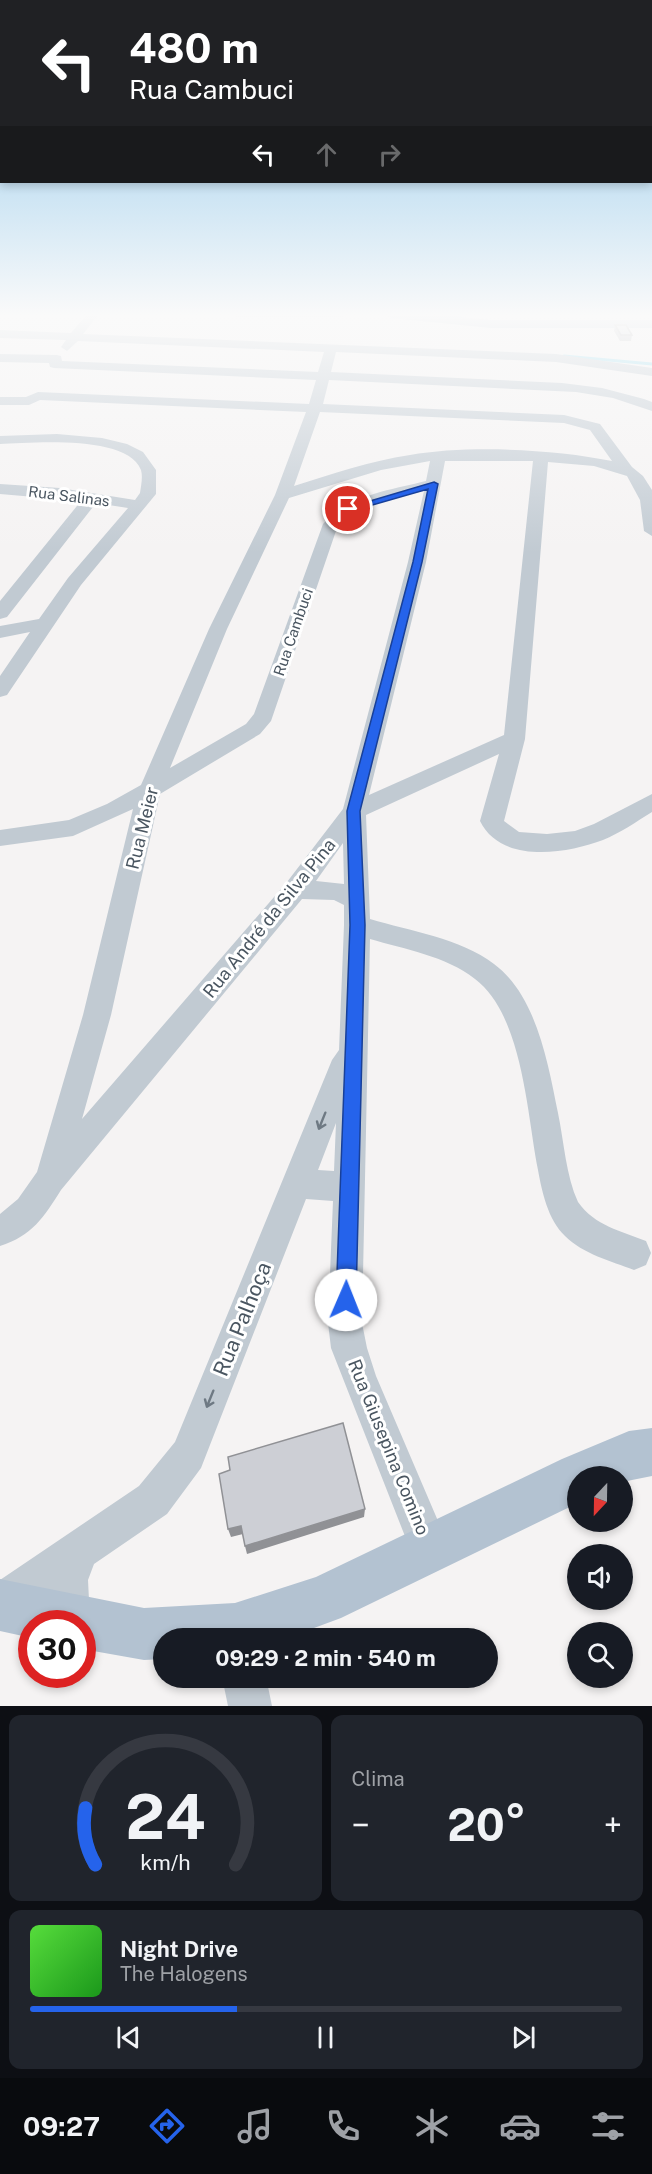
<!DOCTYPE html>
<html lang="pt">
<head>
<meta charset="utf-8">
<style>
	body { margin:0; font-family:"Public Sans",sans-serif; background:#20242c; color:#f1f3f6; height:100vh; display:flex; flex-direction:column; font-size:22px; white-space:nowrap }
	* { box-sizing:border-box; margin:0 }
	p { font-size:20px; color:#9ea1a6 }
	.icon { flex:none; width:33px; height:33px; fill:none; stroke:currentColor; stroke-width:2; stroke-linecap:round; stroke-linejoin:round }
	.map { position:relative; height:1706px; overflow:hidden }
	.panel { display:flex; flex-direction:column; gap:9px; padding:9px; background:#0d0f14; flex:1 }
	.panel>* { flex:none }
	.hud { position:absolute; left:0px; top:0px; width:652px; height:183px; box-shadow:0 3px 9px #0003; background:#202124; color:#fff; overflow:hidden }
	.needle { width:39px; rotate:202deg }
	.buttons { position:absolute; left:567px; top:1466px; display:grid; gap:12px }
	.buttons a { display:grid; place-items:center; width:66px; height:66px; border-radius:50%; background:#171b24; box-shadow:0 3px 9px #0003; font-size:30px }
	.speed { position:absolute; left:18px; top:1610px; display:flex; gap:12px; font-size:30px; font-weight:700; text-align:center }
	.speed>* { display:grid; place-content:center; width:78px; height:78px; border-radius:50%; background:#171b24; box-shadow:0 3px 9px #0003; line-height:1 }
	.speed .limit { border:9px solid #d22; background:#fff; color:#111 }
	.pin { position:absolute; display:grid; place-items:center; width:51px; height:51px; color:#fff; margin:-26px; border:3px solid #fff; border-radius:50%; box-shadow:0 2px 6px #0007 }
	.me { position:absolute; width:66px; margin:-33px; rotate:1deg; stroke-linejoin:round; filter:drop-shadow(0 0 4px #0008) }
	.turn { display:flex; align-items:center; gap:21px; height:126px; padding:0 30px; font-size:27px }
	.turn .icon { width:78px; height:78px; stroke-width:2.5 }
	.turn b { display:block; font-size:42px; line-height:51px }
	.lanes { display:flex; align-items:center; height:57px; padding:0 30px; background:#0003; justify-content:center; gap:30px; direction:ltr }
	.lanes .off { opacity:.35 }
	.big { font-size:45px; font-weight:700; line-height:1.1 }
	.panel .card { flex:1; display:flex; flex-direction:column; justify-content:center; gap:9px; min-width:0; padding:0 21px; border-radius:12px; background:#20242c }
	.panel .dial { align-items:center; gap:0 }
	.dial svg { height:156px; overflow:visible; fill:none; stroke:#363941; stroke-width:7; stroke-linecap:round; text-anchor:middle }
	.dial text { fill:#f1f3f6; stroke:none }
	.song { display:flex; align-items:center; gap:18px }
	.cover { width:72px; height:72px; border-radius:9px; background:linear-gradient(135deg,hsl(110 70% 55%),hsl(120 70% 35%)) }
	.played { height:6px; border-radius:3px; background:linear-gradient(90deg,#2563eb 35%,#363941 35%) }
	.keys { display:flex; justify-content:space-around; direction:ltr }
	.heat { display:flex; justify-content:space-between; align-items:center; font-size:33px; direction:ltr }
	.panel .tiles { flex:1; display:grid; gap:9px; grid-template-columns:1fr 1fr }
	.card:last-child { grid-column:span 2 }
	.trip { position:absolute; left:153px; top:1628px; width:345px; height:60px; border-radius:30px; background:#171b24; box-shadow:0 3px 9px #0003; font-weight:700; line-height:60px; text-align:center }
	.tabs { display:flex; height:96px; justify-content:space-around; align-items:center; background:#090b0e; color:#9ea1a6 }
	.tabs .icon { width:42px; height:42px }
	.tabs .active { color:#2563eb }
	.tabs b { font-size:27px; color:#f1f3f6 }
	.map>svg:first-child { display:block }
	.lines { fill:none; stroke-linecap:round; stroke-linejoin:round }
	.stream { stroke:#90daee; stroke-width:3 }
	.minor { fill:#c1cad2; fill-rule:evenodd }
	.major { fill:#b3c2d1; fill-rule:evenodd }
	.wall { fill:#b0b2b7 }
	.shaded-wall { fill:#909195 }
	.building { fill:#cdcfd5; stroke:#909195; stroke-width:1.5 }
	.oneway { stroke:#6e7983 }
	.route { fill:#2563eb; stroke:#184099; stroke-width:1.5 }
	.labels { text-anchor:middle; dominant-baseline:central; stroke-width:6; stroke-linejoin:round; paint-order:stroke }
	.far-street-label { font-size:15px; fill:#4a5661; stroke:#fff }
	.street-label { font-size:18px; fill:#4a5661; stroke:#fff }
	.near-street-label { font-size:21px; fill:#4a5661; stroke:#fff }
</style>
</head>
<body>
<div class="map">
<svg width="652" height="1706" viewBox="0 0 652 1706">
	<rect width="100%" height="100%" fill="#f5f3f3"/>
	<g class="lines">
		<!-- stream -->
		<polyline class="stream" points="564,356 652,364"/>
		<!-- minor -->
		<g class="minor">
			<path d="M87,314H99L83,334L556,354L652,368V376L556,362L336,352L331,372L562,383L602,388L644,399L652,402V411L613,398L576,392L329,380L323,404L564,415L600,424L632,467L643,476L652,490V536L644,531L640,500L627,476L594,466L548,462L525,739L504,821L519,832L547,834L575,831L594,824L652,794V812C636,822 620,833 603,840C566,854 501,864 480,821L499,754L366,815L370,919C410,931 460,938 494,964C537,996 548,1064 558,1113C564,1142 566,1176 578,1202C595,1226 621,1231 646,1241L651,1253L646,1265L634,1270C611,1261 583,1254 565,1236C548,1220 542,1192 538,1170C527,1115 523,1015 475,979C446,956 404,949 370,939L362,1323L367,1348L376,1376L450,1549L444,1563L430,1569L416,1563L410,1549L331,1348L328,1323L333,1201L306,1199L201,1468L167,1514L94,1564L88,1580L90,1620L82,1635V1623H49L48,1596L15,1619L0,1625V1580L139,1486L175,1442L332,1060L339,1050L344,925V905L334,900L302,899L61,1190C44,1217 32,1236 0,1246V1214L18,1199L37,1172L83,1015L133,809L73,836L0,846V830L69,820L107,804L141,785L209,629L275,495L306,412L40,400L29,405H0V397H26L38,392L309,404L316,380L54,368L50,367L49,363L0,362V354L57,355L61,356L62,361L318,372L324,352L78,341L67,351L61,347L66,340L0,338V330L71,333ZM320,412L564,423L590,430L612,461C554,449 468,445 410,455C370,461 332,474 294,486ZM430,461L426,481C390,490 349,495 323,524L254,714L246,724L170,768L227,629L289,498L381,470ZM445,461H533L504,735L369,795L426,562ZM424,491L408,562L343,809L287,882L82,1119L111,1015L160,794L260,734L271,721L337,528C358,504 394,498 424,491ZM343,843L344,884L316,881ZM336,1123L334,1171L318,1170Z"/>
			<polygon points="231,314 348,314 342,317 237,317"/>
			<path d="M57,434L102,438L127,444L143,452L156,470V494L81,585L7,695L0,697V676L30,632L0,638V626L39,619L68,578L128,508L96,503L7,617L0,619V601L81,501L0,494V484L60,488L135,500L140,493C141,486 143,477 141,470C127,434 31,443 0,444V436Z"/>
			<polygon points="222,1677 266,1677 272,1706 228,1706"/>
		</g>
		<!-- major -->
		<g class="major">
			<polygon points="384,314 434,314 491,320 652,320 652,328 491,328 391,318"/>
			<polygon points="652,1428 652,1476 622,1482 622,1476 578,1476 578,1503 341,1618 287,1638 164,1638 164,1659 144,1660 82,1649 82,1623 32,1623 32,1638 0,1631 0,1579 144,1608 235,1603 316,1577 562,1459 629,1431"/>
		</g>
	</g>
	<!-- wall -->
	<polygon class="wall" points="615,325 632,335 631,341 620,341 614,331"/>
	<!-- shaded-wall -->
	<g class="shaded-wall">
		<polygon points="365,1509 364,1517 247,1554 245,1546"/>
		<polygon points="241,1526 243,1534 231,1537 228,1529"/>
	</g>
	<!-- building -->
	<g class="building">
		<polygon points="615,325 626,325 632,335 621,335"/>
		<polygon points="343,1423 365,1509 245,1546 241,1526 228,1529 219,1474 230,1470 228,1457"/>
	</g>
	<!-- one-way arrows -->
	<defs><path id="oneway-shaft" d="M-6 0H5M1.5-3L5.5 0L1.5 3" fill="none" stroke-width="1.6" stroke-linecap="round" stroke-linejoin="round" transform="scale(1.5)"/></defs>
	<g class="oneway">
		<use href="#oneway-shaft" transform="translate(322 1121) rotate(112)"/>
		<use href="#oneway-shaft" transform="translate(210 1399) rotate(112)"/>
	</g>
	<!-- sky -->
	<linearGradient id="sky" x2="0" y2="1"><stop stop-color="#85c3ea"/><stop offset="0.57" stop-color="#fafafa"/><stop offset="1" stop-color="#fafafa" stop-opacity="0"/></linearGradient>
	<rect width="652" height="553" fill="url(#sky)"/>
	<!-- route -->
	<polygon class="route" points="434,482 438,484 422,562 360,811 365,925 356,1300 353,1307 346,1310 339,1307 336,1300 350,925 347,811 413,562 428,489 348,512 343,509"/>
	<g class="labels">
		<!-- far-street labels -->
		<g class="far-street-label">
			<text transform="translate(69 496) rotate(7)">Rua Salinas</text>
			<text transform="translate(293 632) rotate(-71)">Rua Cambuci</text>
		</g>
		<!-- street labels -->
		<g class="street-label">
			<text transform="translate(142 828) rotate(-76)">Rua Meier</text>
			<text transform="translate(269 918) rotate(-51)">Rua André da Silva Pina</text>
			<text transform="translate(389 1447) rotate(68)">Rua Giusepina Comino</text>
		</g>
		<!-- near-street labels -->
		<g class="near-street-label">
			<text transform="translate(242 1319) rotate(-68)">Rua Palhoça</text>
		</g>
	</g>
</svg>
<div class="buttons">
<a><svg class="needle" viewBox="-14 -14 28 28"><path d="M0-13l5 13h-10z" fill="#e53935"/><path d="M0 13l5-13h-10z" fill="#9ea1a6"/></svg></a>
<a><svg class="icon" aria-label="sound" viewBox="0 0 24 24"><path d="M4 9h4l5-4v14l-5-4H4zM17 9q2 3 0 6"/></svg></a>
<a><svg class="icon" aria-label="search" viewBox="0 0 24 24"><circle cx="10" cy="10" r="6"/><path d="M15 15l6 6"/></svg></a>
</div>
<div class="speed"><div class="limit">30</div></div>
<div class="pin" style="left:348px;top:509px;background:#d93025"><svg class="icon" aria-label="arrive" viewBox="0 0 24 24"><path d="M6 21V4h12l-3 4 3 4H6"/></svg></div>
<svg class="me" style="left:346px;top:1300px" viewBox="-20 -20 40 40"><circle r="19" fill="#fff"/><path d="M0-13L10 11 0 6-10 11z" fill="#2563eb"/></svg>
<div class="trip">09:29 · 2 min · 540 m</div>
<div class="hud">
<div class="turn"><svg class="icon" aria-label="left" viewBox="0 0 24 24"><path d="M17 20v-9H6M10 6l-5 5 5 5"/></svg><div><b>480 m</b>Rua Cambuci</div></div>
<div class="lanes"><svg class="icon" aria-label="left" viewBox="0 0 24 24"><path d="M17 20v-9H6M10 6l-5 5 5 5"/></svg><svg class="icon off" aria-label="ahead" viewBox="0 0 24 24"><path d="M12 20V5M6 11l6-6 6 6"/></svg><svg class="icon off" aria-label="right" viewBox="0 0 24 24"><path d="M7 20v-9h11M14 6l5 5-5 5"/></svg></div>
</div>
</div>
<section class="panel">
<div class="tiles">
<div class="card dial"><svg viewBox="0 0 100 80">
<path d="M14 69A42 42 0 1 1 86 69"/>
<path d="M14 69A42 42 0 0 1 9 40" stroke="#2563eb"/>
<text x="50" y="56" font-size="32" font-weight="700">24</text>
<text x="50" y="72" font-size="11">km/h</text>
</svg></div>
<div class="card"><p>Clima</p>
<div class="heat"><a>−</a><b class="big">20°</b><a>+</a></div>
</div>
<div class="card">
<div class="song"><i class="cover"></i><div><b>Night Drive</b><p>The Halogens</p></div></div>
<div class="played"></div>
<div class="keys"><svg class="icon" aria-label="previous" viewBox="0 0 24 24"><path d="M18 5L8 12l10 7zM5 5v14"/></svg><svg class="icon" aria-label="pause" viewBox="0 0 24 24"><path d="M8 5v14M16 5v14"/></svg><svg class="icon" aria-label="next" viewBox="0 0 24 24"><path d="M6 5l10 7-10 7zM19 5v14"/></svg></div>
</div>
</div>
</section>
<nav class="tabs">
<b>09:27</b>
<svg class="icon active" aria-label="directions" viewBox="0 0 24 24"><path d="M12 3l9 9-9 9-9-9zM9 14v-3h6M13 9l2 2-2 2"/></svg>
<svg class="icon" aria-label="music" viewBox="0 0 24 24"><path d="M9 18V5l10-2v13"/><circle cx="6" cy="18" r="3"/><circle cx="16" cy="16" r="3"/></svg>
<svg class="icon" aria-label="phone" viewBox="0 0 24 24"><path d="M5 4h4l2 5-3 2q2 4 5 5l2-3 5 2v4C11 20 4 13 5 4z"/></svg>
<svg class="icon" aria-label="climate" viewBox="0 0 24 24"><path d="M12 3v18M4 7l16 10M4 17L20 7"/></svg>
<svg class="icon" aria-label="car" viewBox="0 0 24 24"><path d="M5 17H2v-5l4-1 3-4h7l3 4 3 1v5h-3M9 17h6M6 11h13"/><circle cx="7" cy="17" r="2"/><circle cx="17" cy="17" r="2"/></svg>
<svg class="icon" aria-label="filters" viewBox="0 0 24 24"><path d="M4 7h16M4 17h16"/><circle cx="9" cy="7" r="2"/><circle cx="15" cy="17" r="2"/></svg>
</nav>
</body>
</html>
